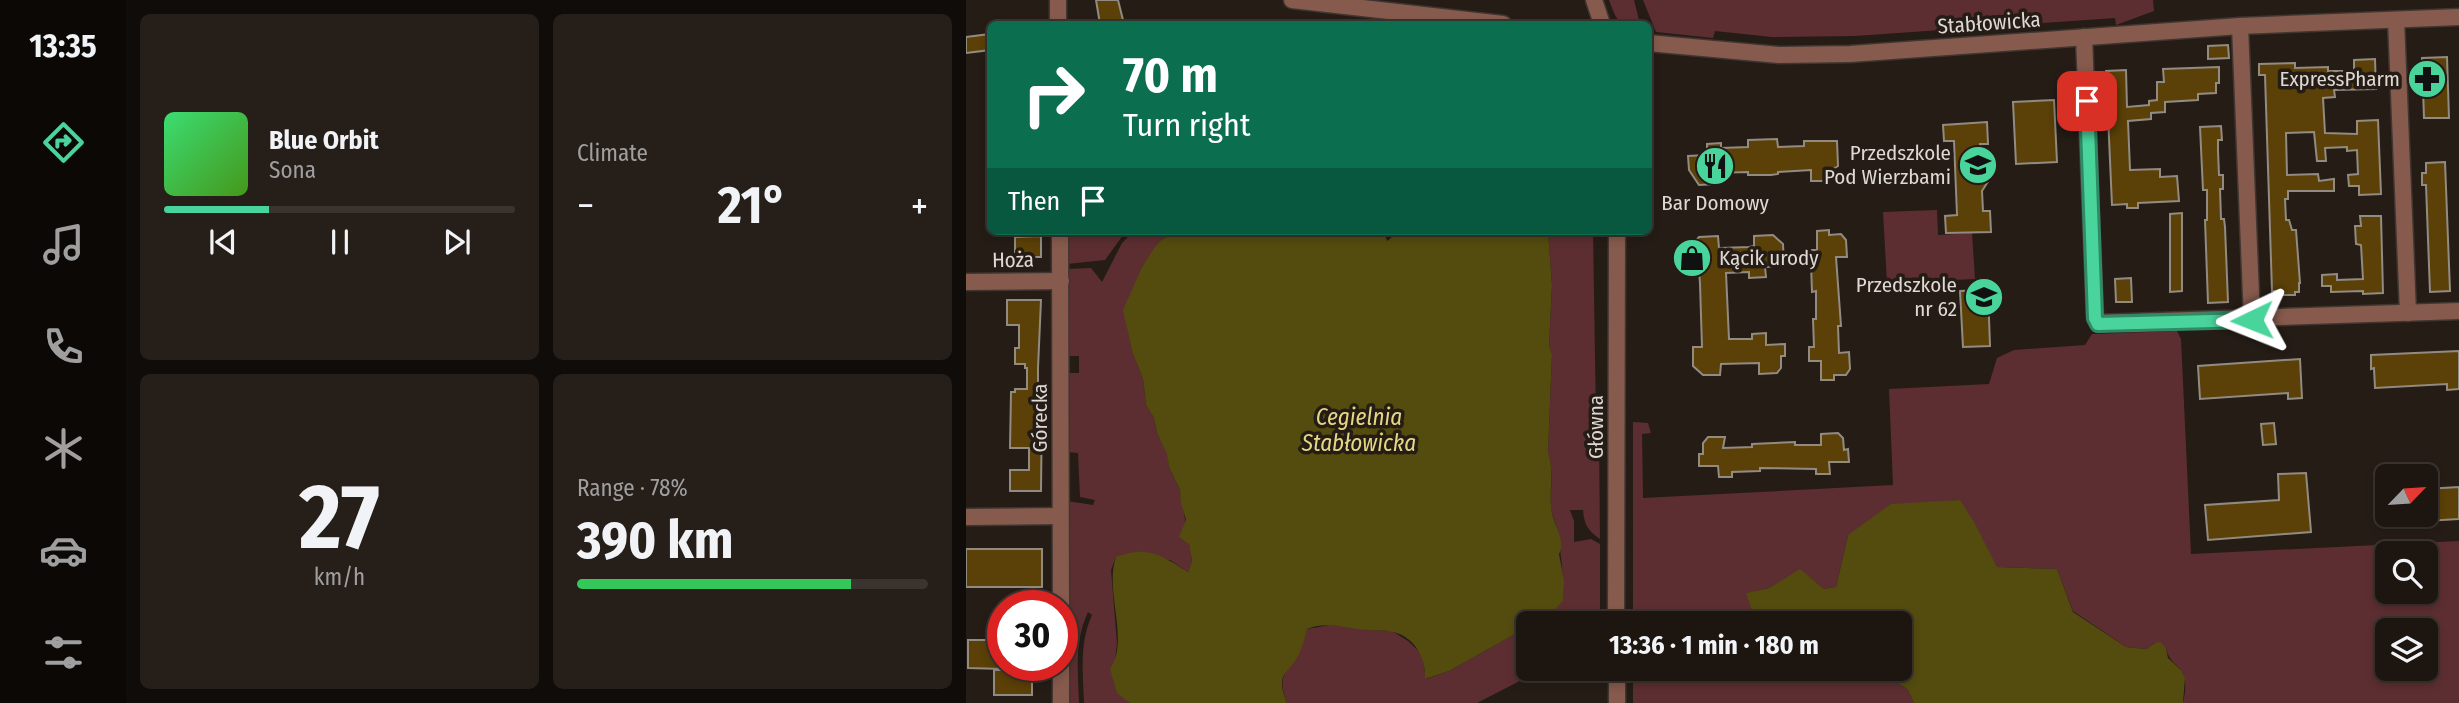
<!DOCTYPE html>
<html lang="en">
<head>
<meta charset="utf-8">
<style>
	body { margin:0; font-family:"Fira Sans Condensed",sans-serif; background:#251e19; color:#f1f3f6; height:100vh; display:flex; flex-direction:column; font-size:26px; white-space:nowrap }
	* { box-sizing:border-box; margin:0 }
	p { font-size:23px; color:#a09f9f }
	.icon { flex:none; width:38px; height:38px; fill:none; stroke:currentColor; stroke-width:2; stroke-linecap:round; stroke-linejoin:round }
	.map { position:relative; flex:1; overflow:hidden }
	.drawer { display:flex; flex-direction:column; gap:14px; padding:14px; background:#0f0c09; width:840px }
	.drawer>* { flex:none }
	.hud { position:absolute; left:21px; top:21px; width:665px; height:214px; border-radius:10px; box-shadow:0 4px 10px #0003,0 0 0 2px #3a3430; background:#0b6e4f; color:#fff; overflow:hidden }
	.needle { width:46px; rotate:65deg }
	.controls { position:absolute; left:1409px; top:464px; display:grid; gap:14px }
	.controls a { display:grid; place-items:center; width:63px; height:63px; border-radius:10px; background:#1c1510; box-shadow:0 4px 10px #0003,0 0 0 2px #3a3430; font-size:35px }
	.speed { position:absolute; left:21px; top:590px; display:flex; gap:14px; font-size:35px; font-weight:700; text-align:center }
	.speed>* { display:grid; place-content:center; width:91px; height:91px; border-radius:50%; background:#1c1510; box-shadow:0 4px 10px #0003,0 0 0 2px #3a3430; line-height:1 }
	.speed .limit { border:10px solid #d22; background:#fff; color:#111 }
	.pin { position:absolute; display:grid; place-items:center; width:60px; height:60px; color:#fff; margin:-30px; border-radius:14px; box-shadow:0 4px 10px #0006 }
	.me { position:absolute; width:77px; margin:-38px; rotate:268deg; stroke-linejoin:round; filter:drop-shadow(0 0 5px #0008) }
	.turn { display:flex; align-items:center; gap:24px; height:147px; padding:0 21px; font-size:32px }
	.turn .icon { width:91px; height:91px; stroke-width:2.5 }
	.turn b { display:block; font-size:49px; line-height:60px }
	.then { display:flex; align-items:center; height:66px; padding:0 21px; background:#0003; gap:14px; font-size:26px }
	.big { font-size:52px; font-weight:700; line-height:1.1 }
	.drawer .tile { flex:1; display:flex; flex-direction:column; justify-content:center; gap:10px; min-width:0; padding:0 24px; border-radius:10px; background:#251e19 }
	.drawer .dial { align-items:center; gap:0 }
	.dial b { font-size:91px; line-height:1 }
	.song { display:flex; align-items:center; gap:21px }
	.cover { width:84px; height:84px; border-radius:10px; background:linear-gradient(135deg,hsl(140 70% 55%),hsl(100 70% 35%)) }
	.played { height:7px; border-radius:4px; background:linear-gradient(90deg,#49d49c 30%,#3a3430 30%) }
	.keys { display:flex; justify-content:space-around; direction:ltr }
	.heat { display:flex; justify-content:space-between; align-items:center; font-size:38px; direction:ltr }
	.charge { height:10px; border-radius:5px; background:linear-gradient(90deg,#34c759 78%,#3a3430 0) }
	.drawer .tiles { flex:1; display:grid; gap:14px; grid-template-columns:repeat(2,1fr) }
	.trip { position:absolute; left:550px; top:611px; width:396px; height:70px; border-radius:10px; background:#1c1510; box-shadow:0 4px 10px #0003,0 0 0 2px #3a3430; font-weight:700; line-height:70px; text-align:center }
	main { display:flex; flex:1; min-height:0 }
	.tabs { display:flex; flex-direction:column; width:126px; justify-content:space-around; align-items:center; background:#0b0806; color:#a09f9f }
	.tabs .icon { width:49px; height:49px }
	.tabs .selected { color:#49d49c }
	.tabs b { font-size:32px; color:#f1f3f6 }
	.map>svg:first-child { display:block }
	.green { fill:#5c2e31; fill-rule:evenodd }
	.water { fill:#544b0f }
	.building { fill:#5b4007; stroke:#928b81; stroke-width:2 }
	.lines { fill:none; stroke-linecap:round; stroke-linejoin:round }
	.minor-casing { stroke:#3f3631; stroke-width:19 }
	.minor { stroke:#865a4d; stroke-width:16 }
	.route-casing { stroke:#2f8a65; stroke-width:18 }
	.route { stroke:#49d49c; stroke-width:12 }
	.labels { text-anchor:middle; dominant-baseline:central; stroke-width:7; stroke-linejoin:round; paint-order:stroke }
	.street-label { font-size:21px; fill:#ded9d4; stroke:#251c16 }
	.poi-label { font-size:21px; fill:#ded9d4; stroke:#251c16; text-anchor:end }
	.water-label { font-size:23px; font-style:italic; fill:#e6d883; stroke:#251c16 }
</style>
</head>
<body>
<main>
<nav class="tabs">
<b>13:35</b>
<svg class="icon selected" aria-label="directions" viewBox="0 0 24 24"><path d="M12 3l9 9-9 9-9-9zM9 14v-3h6M13 9l2 2-2 2"/></svg>
<svg class="icon" aria-label="music" viewBox="0 0 24 24"><path d="M9 18V5l10-2v13"/><circle cx="6" cy="18" r="3"/><circle cx="16" cy="16" r="3"/></svg>
<svg class="icon" aria-label="phone" viewBox="0 0 24 24"><path d="M5 4h4l2 5-3 2q2 4 5 5l2-3 5 2v4C11 20 4 13 5 4z"/></svg>
<svg class="icon" aria-label="climate" viewBox="0 0 24 24"><path d="M12 3v18M4 7l16 10M4 17L20 7"/></svg>
<svg class="icon" aria-label="car" viewBox="0 0 24 24"><path d="M5 17H2v-5l4-1 3-4h7l3 4 3 1v5h-3M9 17h6M6 11h13"/><circle cx="7" cy="17" r="2"/><circle cx="17" cy="17" r="2"/></svg>
<svg class="icon" aria-label="filters" viewBox="0 0 24 24"><path d="M4 7h16M4 17h16"/><circle cx="9" cy="7" r="2"/><circle cx="15" cy="17" r="2"/></svg>
</nav>
<section class="drawer">
<div class="tiles">
<div class="tile">
<div class="song"><i class="cover"></i><div><b>Blue Orbit</b><p>Sona</p></div></div>
<div class="played"></div>
<div class="keys"><svg class="icon" aria-label="previous" viewBox="0 0 24 24"><path d="M18 5L8 12l10 7zM5 5v14"/></svg><svg class="icon" aria-label="pause" viewBox="0 0 24 24"><path d="M8 5v14M16 5v14"/></svg><svg class="icon" aria-label="next" viewBox="0 0 24 24"><path d="M6 5l10 7-10 7zM19 5v14"/></svg></div>
</div>
<div class="tile"><p>Climate</p>
<div class="heat"><a>−</a><b class="big">21°</b><a>+</a></div>
</div>
<div class="tile dial"><b>27</b><p>km/h</p></div>
<div class="tile"><p>Range · 78%</p><b class="big">390 km</b><div class="charge"></div></div>
</div>
</section>
<div class="map">
<svg width="1493" height="703" viewBox="0 0 1493 703">
	<rect width="100%" height="100%" fill="#251c16"/>
	<!-- green -->
	<g class="green">
		<path d="M643,0H668L674,24C651,25 651,21 643,0Z"/>
		<polygon points="677,0 1187,0 1188,11 1150,25 1149,18 889,36 806,37 749,31 747,38 690,32"/>
		<polygon points="971,210 972,235 1006,233 1009,279 921,283 917,212"/>
		<polygon points="101,231 160,231 139,260 101,264"/>
		<path d="M168,231H213L195,240L177,265L171,284L167,354L177,379L180,405L188,418L191,433L202,454L203,467L214,490L226,561L222,572L204,560L150,557L145,570L151,643L149,661L157,696L164,703H118C117,672 113,644 126,615L122,612C108,642 112,670 113,703H102L101,501L127,505L129,500L114,497L112,453L101,452V373H113V356H101V269L125,268L136,282L156,243Z"/>
		<path d="M582,231H627L630,419L627,437L633,438L634,539C622,531 618,524 617,510H604L608,521V542L625,539L634,544V623H568L587,611L597,601C598,579 595,556 592,534C591,525 586,517 585,507C584,488 588,471 582,452L586,354L583,345L586,285Z"/>
		<path d="M1211,331L1215,339L1225,554L1493,541V703H1217C1219,694 1221,681 1217,673C1211,663 1204,664 1200,648L1189,643L1180,649L1160,647L1107,611L1091,569L1031,567L993,500L974,502L882,535L870,587L858,589L834,570L803,588L781,593L790,623H667V422L682,423L685,433L676,434L677,498L927,485L923,389L1023,384L1031,358L1048,350L1119,345L1126,334ZM1421,553H1460V592H1421ZM1421,630H1460V668H1421Z"/>
		<path d="M364,625L385,626L401,630L426,631L442,641L456,654L460,679L483,671L562,627V668L577,669L511,703H321C312,678 317,676 331,656C336,649 338,638 341,629Z"/>
		<polygon points="667,669 913,669 942,690 948,703 667,703"/>
	</g>
	<!-- water -->
	<g class="water">
		<path d="M213,231H418L421,241L434,231H582L586,285L583,345L586,354L582,452C589,472 582,493 586,513C589,528 600,540 593,554L598,581L597,601C588,611 576,623 562,623V627L483,671L459,679C460,657 448,635 423,631C416,630 408,631 401,630C380,628 361,621 341,629C339,637 337,645 334,652C323,676 308,671 321,703H164L151,693L144,669C164,640 138,591 150,557C182,545 195,555 222,572L226,561L223,544L213,537L220,520L215,503L214,490L203,467L201,454L191,433L188,418L180,405L177,379L167,354L157,310L177,265L189,247L195,240Z"/>
		<polygon points="994,500 1008,522 1031,567 1091,569 1107,612 1160,647 1180,649 1189,643 1194,642 1200,648 1202,658 1216,671 1219,678 1217,703 948,703 942,690 913,669 933,668 933,623 790,623 780,593 803,588 834,569 858,589 870,587 882,535 925,504"/>
	</g>
	<!-- building -->
	<g class="building">
		<polygon points="130,0 152,0 158,24 134,24"/>
		<polygon points="24,34 24,50 0,53 0,37"/>
		<polygon points="1262,45 1263,58 1242,59 1242,46"/>
		<polygon points="1481,57 1483,118 1458,118 1456,58"/>
		<polygon points="1409,59 1410,89 1368,90 1369,97 1357,98 1359,133 1391,134 1391,121 1412,120 1415,194 1393,195 1393,186 1383,186 1382,175 1392,174 1391,150 1381,151 1381,147 1359,148 1360,161 1351,161 1348,132 1320,133 1321,175 1352,174 1353,181 1368,179 1368,191 1322,191 1322,199 1319,199 1320,220 1323,220 1326,230 1330,230 1334,283 1333,283 1333,292 1329,292 1329,295 1317,295 1317,291 1306,291 1299,75 1293,75 1293,64 1329,63 1329,68 1362,67 1362,71 1388,71 1388,60"/>
		<polygon points="1253,67 1253,83 1250,83 1250,93 1232,94 1232,100 1199,102 1199,112 1185,113 1185,119 1162,121 1164,170 1194,169 1194,177 1211,176 1213,201 1172,203 1172,208 1161,208 1161,204 1146,205 1140,71 1160,70 1161,107 1183,105 1183,101 1191,100 1191,82 1198,82 1197,69"/>
		<polygon points="1088,100 1091,162 1050,164 1047,102"/>
		<polygon points="1021,122 1022,144 1014,144 1015,165 1023,175 1023,180 1016,191 1017,211 1024,211 1025,232 980,233 979,216 991,215 988,141 978,141 977,125"/>
		<polygon points="1255,126 1256,140 1252,140 1252,151 1253,175 1257,175 1257,189 1254,189 1255,219 1258,219 1259,227 1262,302 1242,303 1239,220 1241,220 1241,190 1237,190 1234,127"/>
		<polygon points="811,139 812,147 838,146 838,141 871,141 872,166 867,169 868,175 863,181 845,181 845,170 812,172 812,174 805,175 782,175 782,172 749,173 750,184 733,185 723,170 722,156 741,155 741,144 755,143 755,148 782,147 782,140"/>
		<polygon points="1479,162 1484,291 1464,292 1460,185 1456,185 1456,173 1460,173 1460,163"/>
		<polygon points="1216,213 1216,291 1204,292 1204,214"/>
		<polygon points="1394,216 1415,216 1417,293 1397,294 1397,291 1365,292 1365,286 1356,286 1356,275 1371,274 1371,280 1397,279 1395,245 1390,244 1389,226 1395,226"/>
		<polygon points="863,230 863,235 875,234 880,240 881,257 870,257 875,326 872,326 873,353 883,352 884,369 880,375 868,375 868,380 855,380 855,361 843,361 843,347 848,347 847,319 850,319 850,291 846,292 845,264 840,264 840,250 851,250 851,231"/>
		<polygon points="807,235 817,244 818,266 799,267 800,277 783,278 783,272 760,273 763,339 786,339 786,334 800,333 800,345 819,344 819,356 815,356 815,368 811,373 793,374 793,363 755,364 754,375 737,375 727,366 727,347 736,347 734,284 733,269 723,269 722,249 733,237 752,236 753,248 783,247 788,246 788,236"/>
		<polygon points="75,236 75,257 49,257 49,237"/>
		<polygon points="1165,278 1166,302 1150,302 1149,279"/>
		<polygon points="1022,290 1024,346 997,347 994,291"/>
		<polygon points="41,300 75,300 72,368 72,401 76,401 75,491 44,491 44,470 63,470 63,448 44,448 45,392 49,392 49,389 61,389 61,368 59,368 59,364 49,364 49,348 53,348 53,325 41,325"/>
		<polygon points="1493,351 1493,389 1481,390 1481,384 1409,388 1408,368 1405,369 1405,355"/>
		<polygon points="1334,359 1336,398 1322,399 1322,393 1234,399 1232,366"/>
		<polygon points="1308,423 1310,444 1297,445 1295,424"/>
		<polygon points="872,433 877,438 878,450 882,449 883,462 863,462 864,474 850,474 850,469 794,468 794,471 766,472 766,477 753,477 752,466 733,466 733,454 737,454 737,443 742,437 759,437 757,448 786,447 786,444 829,442 829,445 855,445 855,434"/>
		<polygon points="1340,473 1345,532 1242,540 1239,505 1313,500 1312,474"/>
		<polygon points="1493,487 1493,519 1460,521 1460,489"/>
		<rect x="0" y="549" width="76" height="38"/>
		<polygon points="2,640 37,640 37,669 2,668"/>
		<rect x="28" y="670" width="38" height="25"/>
	</g>
	<g class="lines">
		<!-- minor casing -->
		<g class="minor-casing">
			<g id="minor">
				<polyline points="92,0 92,24"/>
				<polyline points="326,0 537,24"/>
				<polyline points="628,0 636,24"/>
				<polyline points="1430,20 1442,313"/>
				<polyline points="1274,26 1286,320"/>
				<polyline points="1118,37 1129,318 1132,323 1493,311"/>
				<polyline points="682,43 813,55 884,54 1274,26 1493,17"/>
				<polyline points="94,231 95,606"/>
				<polyline points="0,282 95,281"/>
				<polyline points="0,517 94,516"/>
				<polyline points="650,623 651,231"/>
				<polyline points="95,665 95,703"/>
				<polyline points="651,668 651,703"/>
			</g>
		</g>
		<!-- minor -->
		<use href="#minor" class="minor"/>
	</g>
	<g class="lines">
		<!-- route casing -->
		<g class="route-casing">
			<polyline id="route" points="1121,101 1129,318 1132,324 1286,320"/>
		</g>
		<!-- route -->
		<use href="#route" class="route"/>
	</g>
	<!-- icons -->
	<defs>
		<g id="pharmacy-disc" transform="scale(2.0125)"><circle r="9.5" fill="#49d49c" stroke="#251c16"/><path d="M-2-6h4v4h4v4h-4v4h-4v-4h-4v-4h4Z" fill="#111"/></g>
		<g id="school-disc" transform="scale(2.0125)"><circle r="9.5" fill="#49d49c" stroke="#251c16"/><path d="M0-5L7-2L0 1L-7-2ZM-4 1L0 2.5L4 1V4Q0 6-4 4Z" fill="#111"/></g>
		<g id="restaurant-disc" transform="scale(2.0125)"><circle r="9.5" fill="#49d49c" stroke="#251c16"/><path d="M-5-6h1v4h1v-4h1v4h1v-4h1v5L-1.5 .5V6h-2V.5L-5-1ZM5-6V6H3V1.5H1.5Q1.5-4 5-6Z" fill="#111"/></g>
		<g id="shop-disc" transform="scale(2.0125)"><circle r="9.5" fill="#49d49c" stroke="#251c16"/><path d="M-5-2.5h2.3a2.7 3.5 0 0 1 5.4 0H5L5.5 6h-11ZM-1.5-2.5h3a1.5 2.3 0 0 0-3 0Z" fill="#111"/></g>
	</defs>
	<g fill-rule="evenodd">
		<use href="#pharmacy-disc" x="1461" y="79"/>
		<use href="#school-disc" x="1012" y="165"/>
		<use href="#restaurant-disc" x="749" y="166"/>
		<use href="#shop-disc" x="726" y="258"/>
		<use href="#school-disc" x="1018" y="297"/>
	</g>
	<g class="labels">
		<!-- street labels -->
		<g class="street-label">
			<text transform="translate(1023 23) rotate(-4)">Stabłowicka</text>
			<text transform="translate(47 260) rotate(-1)">Hoża</text>
			<text transform="translate(74 418) rotate(-90)">Górecka</text>
			<text transform="translate(630 427) rotate(-90)">Główna</text>
		</g>
		<!-- poi labels -->
		<g class="poi-label">
			<text x="1434" y="79">ExpressPharm</text>
			<text x="985" y="153">Przedszkole<tspan x="985" dy="24">Pod Wierzbami</tspan></text>
			<text x="749" y="203" text-anchor="middle">Bar Domowy</text>
			<text x="753" y="258" text-anchor="start">Kącik urody</text>
			<text x="991" y="285">Przedszkole<tspan x="991" dy="24">nr 62</tspan></text>
		</g>
		<!-- water labels -->
		<g class="water-label">
			<text x="393" y="417">Cegielnia<tspan x="393" dy="26">Stabłowicka</tspan></text>
		</g>
	</g>
</svg>
<div class="controls">
<a><svg class="needle" viewBox="-14 -14 28 28"><path d="M0-13l5 13h-10z" fill="#e53935"/><path d="M0 13l5-13h-10z" fill="#a09f9f"/></svg></a>
<a><svg class="icon" aria-label="search" viewBox="0 0 24 24"><circle cx="10" cy="10" r="6"/><path d="M15 15l6 6"/></svg></a>
<a><svg class="icon" aria-label="layers" viewBox="0 0 24 24"><path d="M12 4l9 5-9 5-9-5zM3 14l9 5 9-5"/></svg></a>
</div>
<div class="speed"><div class="limit">30</div></div>
<div class="pin" style="left:1121px;top:101px;background:#d93025"><svg class="icon" aria-label="arrive" viewBox="0 0 24 24"><path d="M6 21V4h12l-3 4 3 4H6"/></svg></div>
<svg class="me" style="left:1286px;top:320px" viewBox="-20 -20 40 40"><path d="M0-17L14 15 0 8-14 15z" fill="#49d49c" stroke="#fff" stroke-width="4"/></svg>
<div class="trip">13:36 · 1 min · 180 m</div>
<div class="hud">
<div class="turn"><svg class="icon" aria-label="right" viewBox="0 0 24 24"><path d="M7 20v-9h11M14 6l5 5-5 5"/></svg><div><b>70 m</b>Turn right</div></div>
<div class="then">Then<svg class="icon" aria-label="arrive" viewBox="0 0 24 24"><path d="M6 21V4h12l-3 4 3 4H6"/></svg></div>
</div>
</div>
</main>
</body>
</html>
